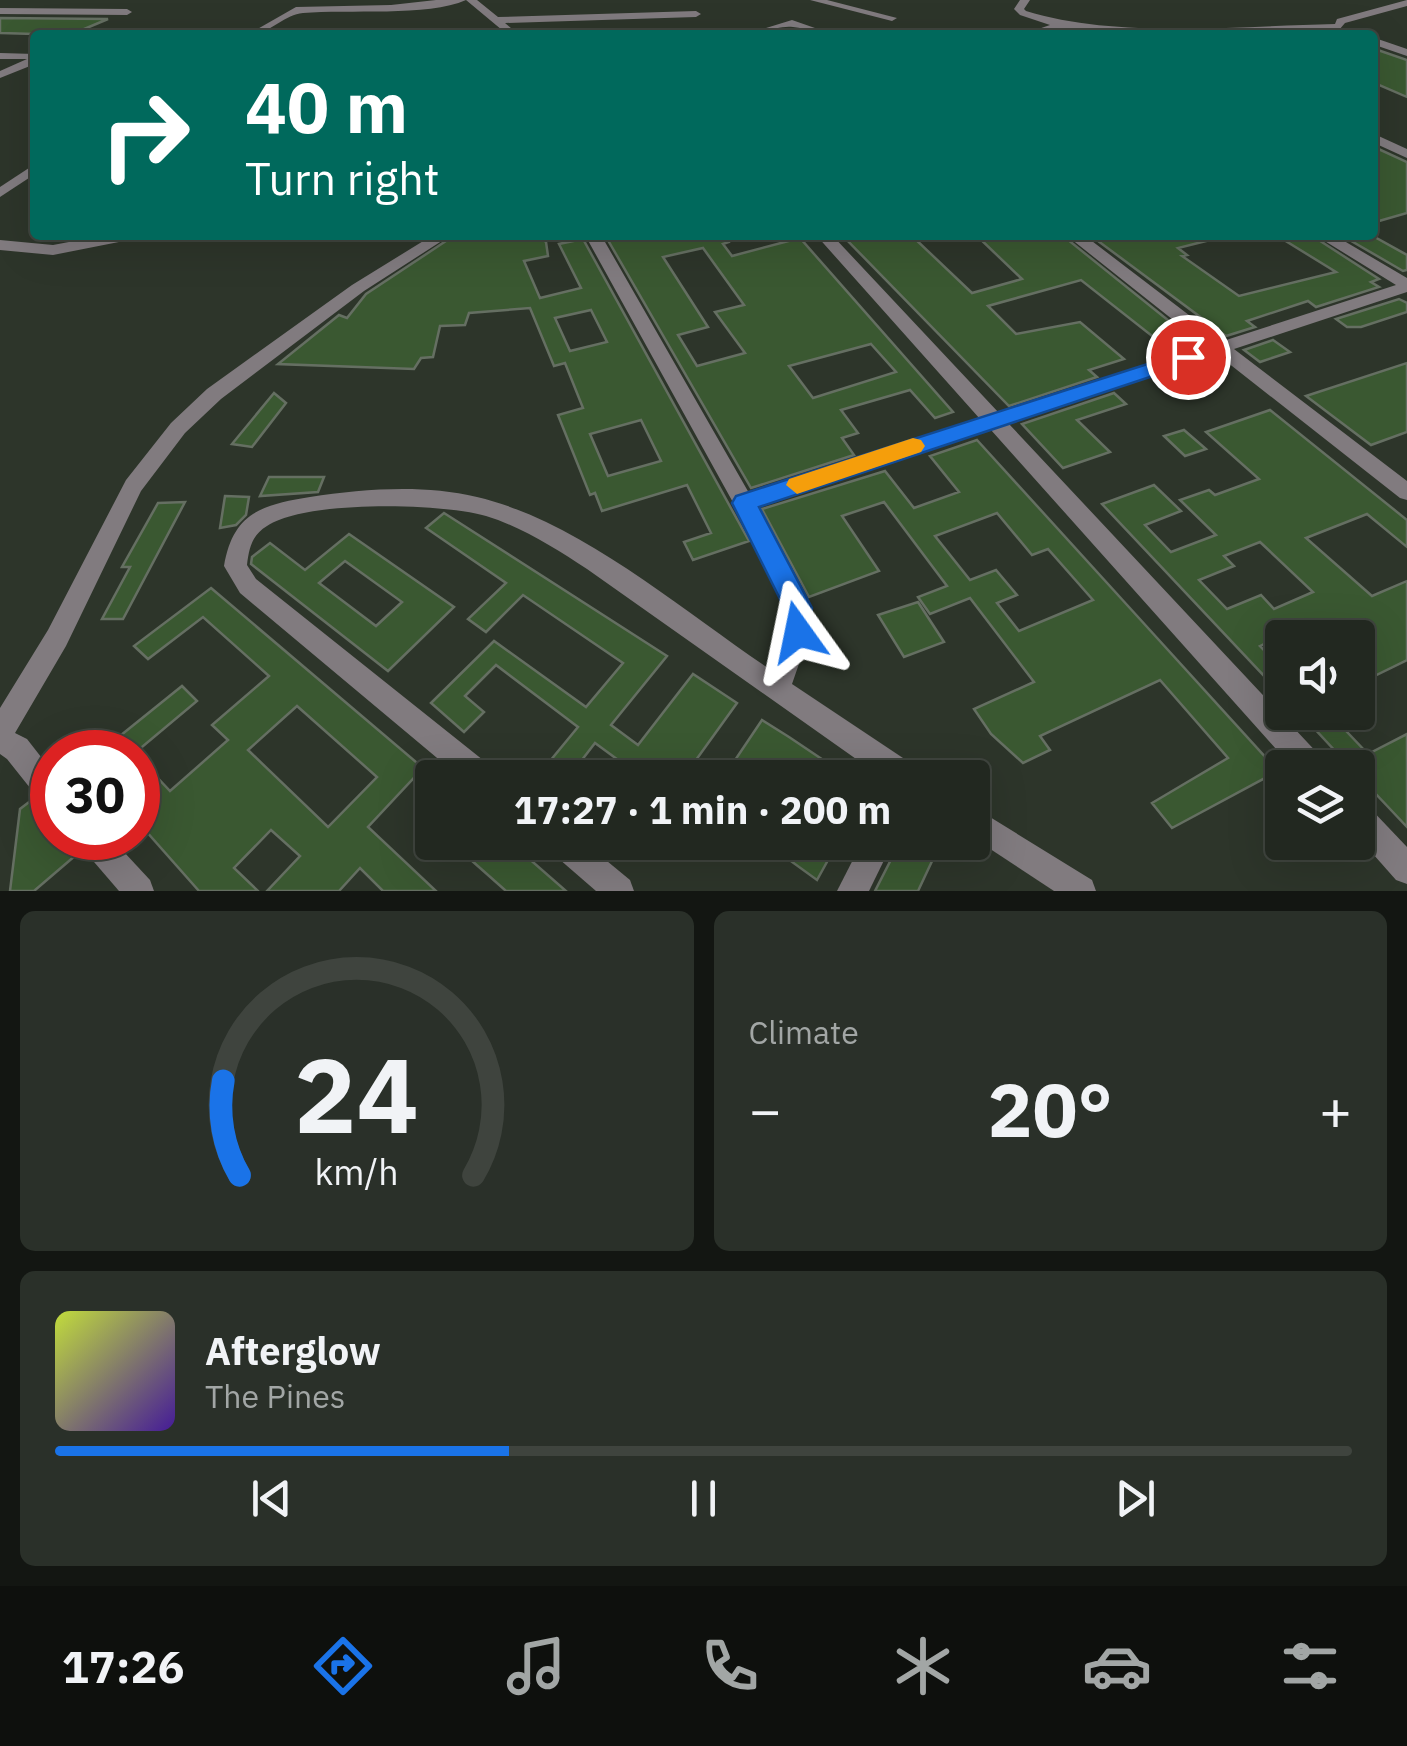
<!DOCTYPE html>
<html lang="en">
<head>
<meta charset="utf-8">
<style>
	body { margin:0; font-family:"IBM Plex Sans",sans-serif; background:#2a3029; color:#f1f3f6; height:100vh; display:flex; flex-direction:column; font-size:38px; white-space:nowrap }
	* { box-sizing:border-box; margin:0 }
	p { font-size:32px; color:#a2a6a5 }
	.icon { flex:none; width:55px; height:55px; fill:none; stroke:currentColor; stroke-width:2; stroke-linecap:round; stroke-linejoin:round }
	.map { position:relative; height:891px; overflow:hidden }
	.details { display:flex; flex-direction:column; gap:20px; padding:20px; background:#131612; flex:1 }
	.details>* { flex:none }
	.guide { position:absolute; left:30px; top:30px; width:1348px; height:210px; border-radius:10px; box-shadow:0 10px 40px #0002,0 0 0 2px #3f443e; background:#00695c; color:#fff; overflow:hidden }
	.controls { position:absolute; left:1265px; top:620px; display:grid; gap:20px }
	.controls a { display:grid; place-items:center; width:110px; height:110px; border-radius:10px; background:#222820; box-shadow:0 10px 40px #0002,0 0 0 2px #3f443e; font-size:50px }
	.speed { position:absolute; left:30px; top:730px; display:flex; gap:20px; font-size:50px; font-weight:700; text-align:center }
	.speed>* { display:grid; place-content:center; width:130px; height:130px; border-radius:50%; background:#222820; box-shadow:0 10px 40px #0002,0 0 0 2px #3f443e; line-height:1 }
	.speed .limit { border:15px solid #d22; background:#fff; color:#111 }
	.pin { position:absolute; display:grid; place-items:center; width:85px; height:85px; color:#fff; margin:-42px; border:5px solid #fff; border-radius:50%; box-shadow:0 2px 10px #0007 }
	.me { position:absolute; width:110px; margin:-55px; rotate:348deg; stroke-linejoin:round; filter:drop-shadow(0 0 8px #0008) }
	.turn { display:flex; align-items:center; gap:35px; height:210px; padding:0 50px; font-size:45px }
	.turn .icon { width:130px; height:130px; stroke-width:2.5 }
	.turn b { display:block; font-size:70px; line-height:85px }
	.big { font-size:75px; font-weight:800; line-height:1.1 }
	.details .tile { flex:1; display:flex; flex-direction:column; justify-content:center; gap:15px; min-width:0; padding:0 35px; border-radius:15px; background:#2a3029 }
	.details .dial { align-items:center; gap:0 }
	.dial svg { height:260px; overflow:visible; fill:none; stroke:#3f443e; stroke-width:7; stroke-linecap:round; text-anchor:middle }
	.dial text { fill:#f1f3f6; stroke:none }
	.song { display:flex; align-items:center; gap:30px }
	.cover { width:120px; height:120px; border-radius:15px; background:linear-gradient(135deg,hsl(70 70% 55%),hsl(260 70% 35%)) }
	.played { height:10px; border-radius:5px; background:linear-gradient(90deg,#1a73e8 35%,#3f443e 35%) }
	.keys { display:flex; justify-content:space-around; direction:ltr }
	.heat { display:flex; justify-content:space-between; align-items:center; font-size:55px; direction:ltr }
	.details .tiles { flex:1; display:grid; gap:20px; grid-template-columns:1fr 1fr }
	.tile:last-child { grid-column:span 2 }
	.trip { position:absolute; left:415px; top:760px; width:575px; height:100px; border-radius:10px; background:#222820; box-shadow:0 10px 40px #0002,0 0 0 2px #3f443e; font-weight:800; line-height:100px; text-align:center }
	.tabs { display:flex; height:160px; justify-content:space-around; align-items:center; background:#0e100d; color:#a2a6a5 }
	.tabs .icon { width:70px; height:70px }
	.tabs .current { color:#1a73e8 }
	.tabs b { font-size:45px; color:#f1f3f6 }
	.map>svg:first-child { display:block }
	.building { fill:#3a5831; stroke:#656f62; stroke-width:2.5; fill-rule:evenodd }
	.lines { fill:none; stroke-linecap:round; stroke-linejoin:round }
	.minor { fill:#817b7f; fill-rule:evenodd }
	.route { fill:#1a73e8; stroke:#114b97; stroke-width:2.5 }
	.slow { fill:#f59e0b }
</style>
</head>
<body>
<div class="map">
<svg width="1407" height="891" viewBox="0 0 1407 891">
	<rect width="100%" height="100%" fill="#2d352a"/>
	<!-- building -->
	<g class="building">
		<polygon points="0,18 108,19 70,35 0,33"/>
		<polygon points="1372,48 1407,60 1407,97 1372,82"/>
		<polygon points="1372,146 1407,162 1407,213 1372,223"/>
		<path d="M455,235H537L546,242L548,256L524,261L540,298L581,288L559,244L583,239L749,541L693,560L684,542L711,533L687,485L602,511L595,493L590,495L558,415L583,408L565,363L554,366L530,308L469,313L465,325L440,326L433,357L421,358L414,369L278,364L339,315L347,318L366,294ZM591,310L607,342L570,351L555,318ZM641,420L661,461L608,476L590,434Z"/>
		<path d="M605,235H728L729,242L723,244L732,256L800,238L953,412L935,418L910,390L841,410L858,433L842,438L854,455L751,488ZM703,248L744,305L715,312L745,353L697,366L678,335L708,327L663,257ZM871,344L896,372L813,398L789,366Z"/>
		<polygon points="842,235 911,235 972,293 1022,279 976,235 1062,235 1174,325 1161,343 1081,280 988,306 1016,334 1080,322 1124,359 1089,370 1097,377 1009,406"/>
		<polygon points="1090,235 1205,235 1206,241 1178,248 1187,255 1182,256 1239,296 1336,272 1276,235 1311,235 1379,279 1371,282 1379,287 1316,307 1308,301 1247,321 1255,327 1226,336"/>
		<polygon points="1341,235 1371,235 1407,255 1407,270 1403,271"/>
		<polygon points="1399,299 1407,303 1407,312 1361,327 1347,327 1336,319"/>
		<polygon points="1273,340 1290,352 1260,362 1244,350"/>
		<polygon points="1407,363 1407,432 1371,445 1306,396"/>
		<polygon points="274,393 286,403 252,447 232,444"/>
		<polygon points="1114,393 1126,404 1077,420 1110,452 1063,468 1022,424"/>
		<path d="M1270,410L1407,520V547L1367,514L1306,538L1372,596L1407,581V660L1358,684V638H1319L1305,624L1260,646L1282,669V695L1102,504L1154,485L1181,511L1145,525L1171,552L1216,535L1180,500L1209,490L1215,495L1259,479L1206,432ZM1260,542L1313,592L1274,609L1261,595L1227,609L1199,580L1234,566L1224,556Z"/>
		<polygon points="1184,430 1206,449 1185,456 1164,436"/>
		<path d="M977,440L1128,606L1278,771L1172,828L1152,803L1228,758L1160,680L1040,736L1050,750L1023,763L991,734L974,709L1034,682L970,598L930,614L918,597L947,586L884,502L842,516L879,571L809,597L762,509L885,471L914,508L959,492L930,456ZM997,513L1032,555L1048,549L1093,600L1019,631L997,603L1017,595L996,570L970,580L935,536Z"/>
		<polygon points="269,477 324,477 318,492 260,496"/>
		<polygon points="225,496 249,497 246,515 236,525 220,528"/>
		<polygon points="185,502 123,619 102,619 130,567 122,567 158,503"/>
		<polygon points="444,513 667,656 611,725 638,745 693,674 737,703 683,778 615,778 625,765 595,743 568,778 536,778 578,727 496,665 465,696 484,712 464,732 431,703 494,641 586,707 623,663 523,595 486,632 468,619 506,583 426,528"/>
		<path d="M349,534L454,607L388,671L251,564L252,557L270,543L305,570ZM345,561L402,602L376,626L319,583Z"/>
		<path d="M211,588L423,768L368,827L436,891H383L360,868L339,891H267L300,856L271,830L234,868L258,891H199L138,822V757L170,791L228,740L212,725L269,676L203,617L148,659L134,646ZM297,706L377,777L328,827L248,750Z"/>
		<polygon points="918,602 944,642 904,657 878,615"/>
		<polygon points="182,686 197,701 136,752 100,752"/>
		<polygon points="1299,712 1328,712 1368,754 1407,734 1407,827 1358,775 1358,768 1351,768"/>
		<polygon points="762,720 789,737 850,778 798,778 773,761 763,778 723,778"/>
		<polygon points="33,799 52,824 52,838 63,838 76,855 34,891 10,891 20,809"/>
		<polygon points="470,842 510,842 566,891 506,891 462,852"/>
		<polygon points="798,842 838,842 817,880 788,859"/>
		<polygon points="900,842 941,842 918,891 875,891"/>
	</g>
	<g class="lines">
		<!-- minor -->
		<g class="minor">
			<path d="M436,0H466C428,17 347,9 303,13C283,15 269,35 247,35L296,7L391,5Z"/>
			<polygon points="466,0 477,0 498,17 696,11 701,14 696,17 505,23 519,35 508,35"/>
			<polygon points="810,0 827,0 897,18 892,21"/>
			<path d="M1020,0H1030L1024,9L1026,11C1116,39 1240,26 1335,24L1337,19L1407,0V6L1345,23L1339,30L1166,33L1061,28L1037,35H1021L1050,25L1020,15L1014,9Z"/>
			<polygon points="0,8 127,9 132,12 127,15 0,14"/>
			<path d="M792,20L835,35C820,35 808,28 793,27C778,25 760,35 743,35Z"/>
			<polygon points="1372,37 1407,49 1407,56 1372,44"/>
			<polygon points="0,53 35,54 35,64 0,78 0,71 27,59 0,59"/>
			<polygon points="1372,133 1407,149 1407,158 1372,142"/>
			<polygon points="35,164 35,174 0,197 0,187"/>
			<polygon points="106,235 137,235 129,240 53,255 0,250 0,240 53,245"/>
			<polygon points="433,235 451,235 364,291 221,399 185,433 141,491 66,646 15,733 27,739 52,771 52,807 42,803 7,759 0,754 0,708 48,630 126,480 171,423 207,389 352,285"/>
			<path d="M541,235H582C573,242 550,242 541,235Z"/>
			<path d="M585,235H601L749,493L980,419L816,235H832L999,413L1206,346L1066,235H1084L1223,341L1396,285L1315,235H1334L1407,278V292L1234,349L1407,481V500L1400,498L1218,355L1009,424L1322,758L1326,768H1293L991,430L757,507L811,608L810,632L792,684L918,768L922,778H883L587,569C556,549 522,527 486,516C441,503 306,500 267,526C252,535 249,548 247,565L256,579L493,768L497,778H461L240,593L224,566C233,513 261,505 310,497C364,489 422,484 477,497C580,521 684,612 771,670L786,632L787,608L735,506Z"/>
			<polygon points="1358,802 1368,806 1407,847 1407,884 1396,880 1358,837"/>
			<polygon points="972,806 1092,880 1096,891 1054,891 972,837"/>
			<polygon points="77,838 111,838 150,880 154,891 119,891 82,848"/>
			<polygon points="547,842 584,842 630,880 634,891 596,891 551,852"/>
			<polygon points="862,842 893,842 869,891 837,891"/>
		</g>
	</g>
	<!-- route -->
	<polygon class="route" points="1188,351 1195,353 1195,362 759,507 812,608 808,641 798,645 788,641 784,632 785,609 732,503 736,496"/>
	<!-- slow -->
	<polygon class="slow" points="913,438 921,440 925,446 921,452 797,494 786,485 789,479"/>
</svg>
<div class="controls">
<a><svg class="icon" aria-label="sound" viewBox="0 0 24 24"><path d="M4 9h4l5-4v14l-5-4H4zM17 9q2 3 0 6"/></svg></a>
<a><svg class="icon" aria-label="layers" viewBox="0 0 24 24"><path d="M12 4l9 5-9 5-9-5zM3 14l9 5 9-5"/></svg></a>
</div>
<div class="speed"><div class="limit">30</div></div>
<div class="pin" style="left:1188px;top:357px;background:#d93025"><svg class="icon" aria-label="arrive" viewBox="0 0 24 24"><path d="M6 21V4h12l-3 4 3 4H6"/></svg></div>
<svg class="me" style="left:798px;top:632px" viewBox="-20 -20 40 40"><path d="M0-17L14 15 0 8-14 15z" fill="#1a73e8" stroke="#fff" stroke-width="4"/></svg>
<div class="trip">17:27 · 1 min · 200 m</div>
<div class="guide">
<div class="turn"><svg class="icon" aria-label="right" viewBox="0 0 24 24"><path d="M7 20v-9h11M14 6l5 5-5 5"/></svg><div><b>40 m</b>Turn right</div></div>
</div>
</div>
<section class="details">
<div class="tiles">
<div class="tile dial"><svg viewBox="0 0 100 80">
<path d="M14 69A42 42 0 1 1 86 69"/>
<path d="M14 69A42 42 0 0 1 9 40" stroke="#1a73e8"/>
<text x="50" y="56" font-size="32" font-weight="700">24</text>
<text x="50" y="72" font-size="11">km/h</text>
</svg></div>
<div class="tile"><p>Climate</p>
<div class="heat"><a>−</a><b class="big">20°</b><a>+</a></div>
</div>
<div class="tile">
<div class="song"><i class="cover"></i><div><b>Afterglow</b><p>The Pines</p></div></div>
<div class="played"></div>
<div class="keys"><svg class="icon" aria-label="previous" viewBox="0 0 24 24"><path d="M18 5L8 12l10 7zM5 5v14"/></svg><svg class="icon" aria-label="pause" viewBox="0 0 24 24"><path d="M8 5v14M16 5v14"/></svg><svg class="icon" aria-label="next" viewBox="0 0 24 24"><path d="M6 5l10 7-10 7zM19 5v14"/></svg></div>
</div>
</div>
</section>
<nav class="tabs">
<b>17:26</b>
<svg class="icon current" aria-label="directions" viewBox="0 0 24 24"><path d="M12 3l9 9-9 9-9-9zM9 14v-3h6M13 9l2 2-2 2"/></svg>
<svg class="icon" aria-label="music" viewBox="0 0 24 24"><path d="M9 18V5l10-2v13"/><circle cx="6" cy="18" r="3"/><circle cx="16" cy="16" r="3"/></svg>
<svg class="icon" aria-label="phone" viewBox="0 0 24 24"><path d="M5 4h4l2 5-3 2q2 4 5 5l2-3 5 2v4C11 20 4 13 5 4z"/></svg>
<svg class="icon" aria-label="climate" viewBox="0 0 24 24"><path d="M12 3v18M4 7l16 10M4 17L20 7"/></svg>
<svg class="icon" aria-label="car" viewBox="0 0 24 24"><path d="M5 17H2v-5l4-1 3-4h7l3 4 3 1v5h-3M9 17h6M6 11h13"/><circle cx="7" cy="17" r="2"/><circle cx="17" cy="17" r="2"/></svg>
<svg class="icon" aria-label="filters" viewBox="0 0 24 24"><path d="M4 7h16M4 17h16"/><circle cx="9" cy="7" r="2"/><circle cx="15" cy="17" r="2"/></svg>
</nav>
</body>
</html>
